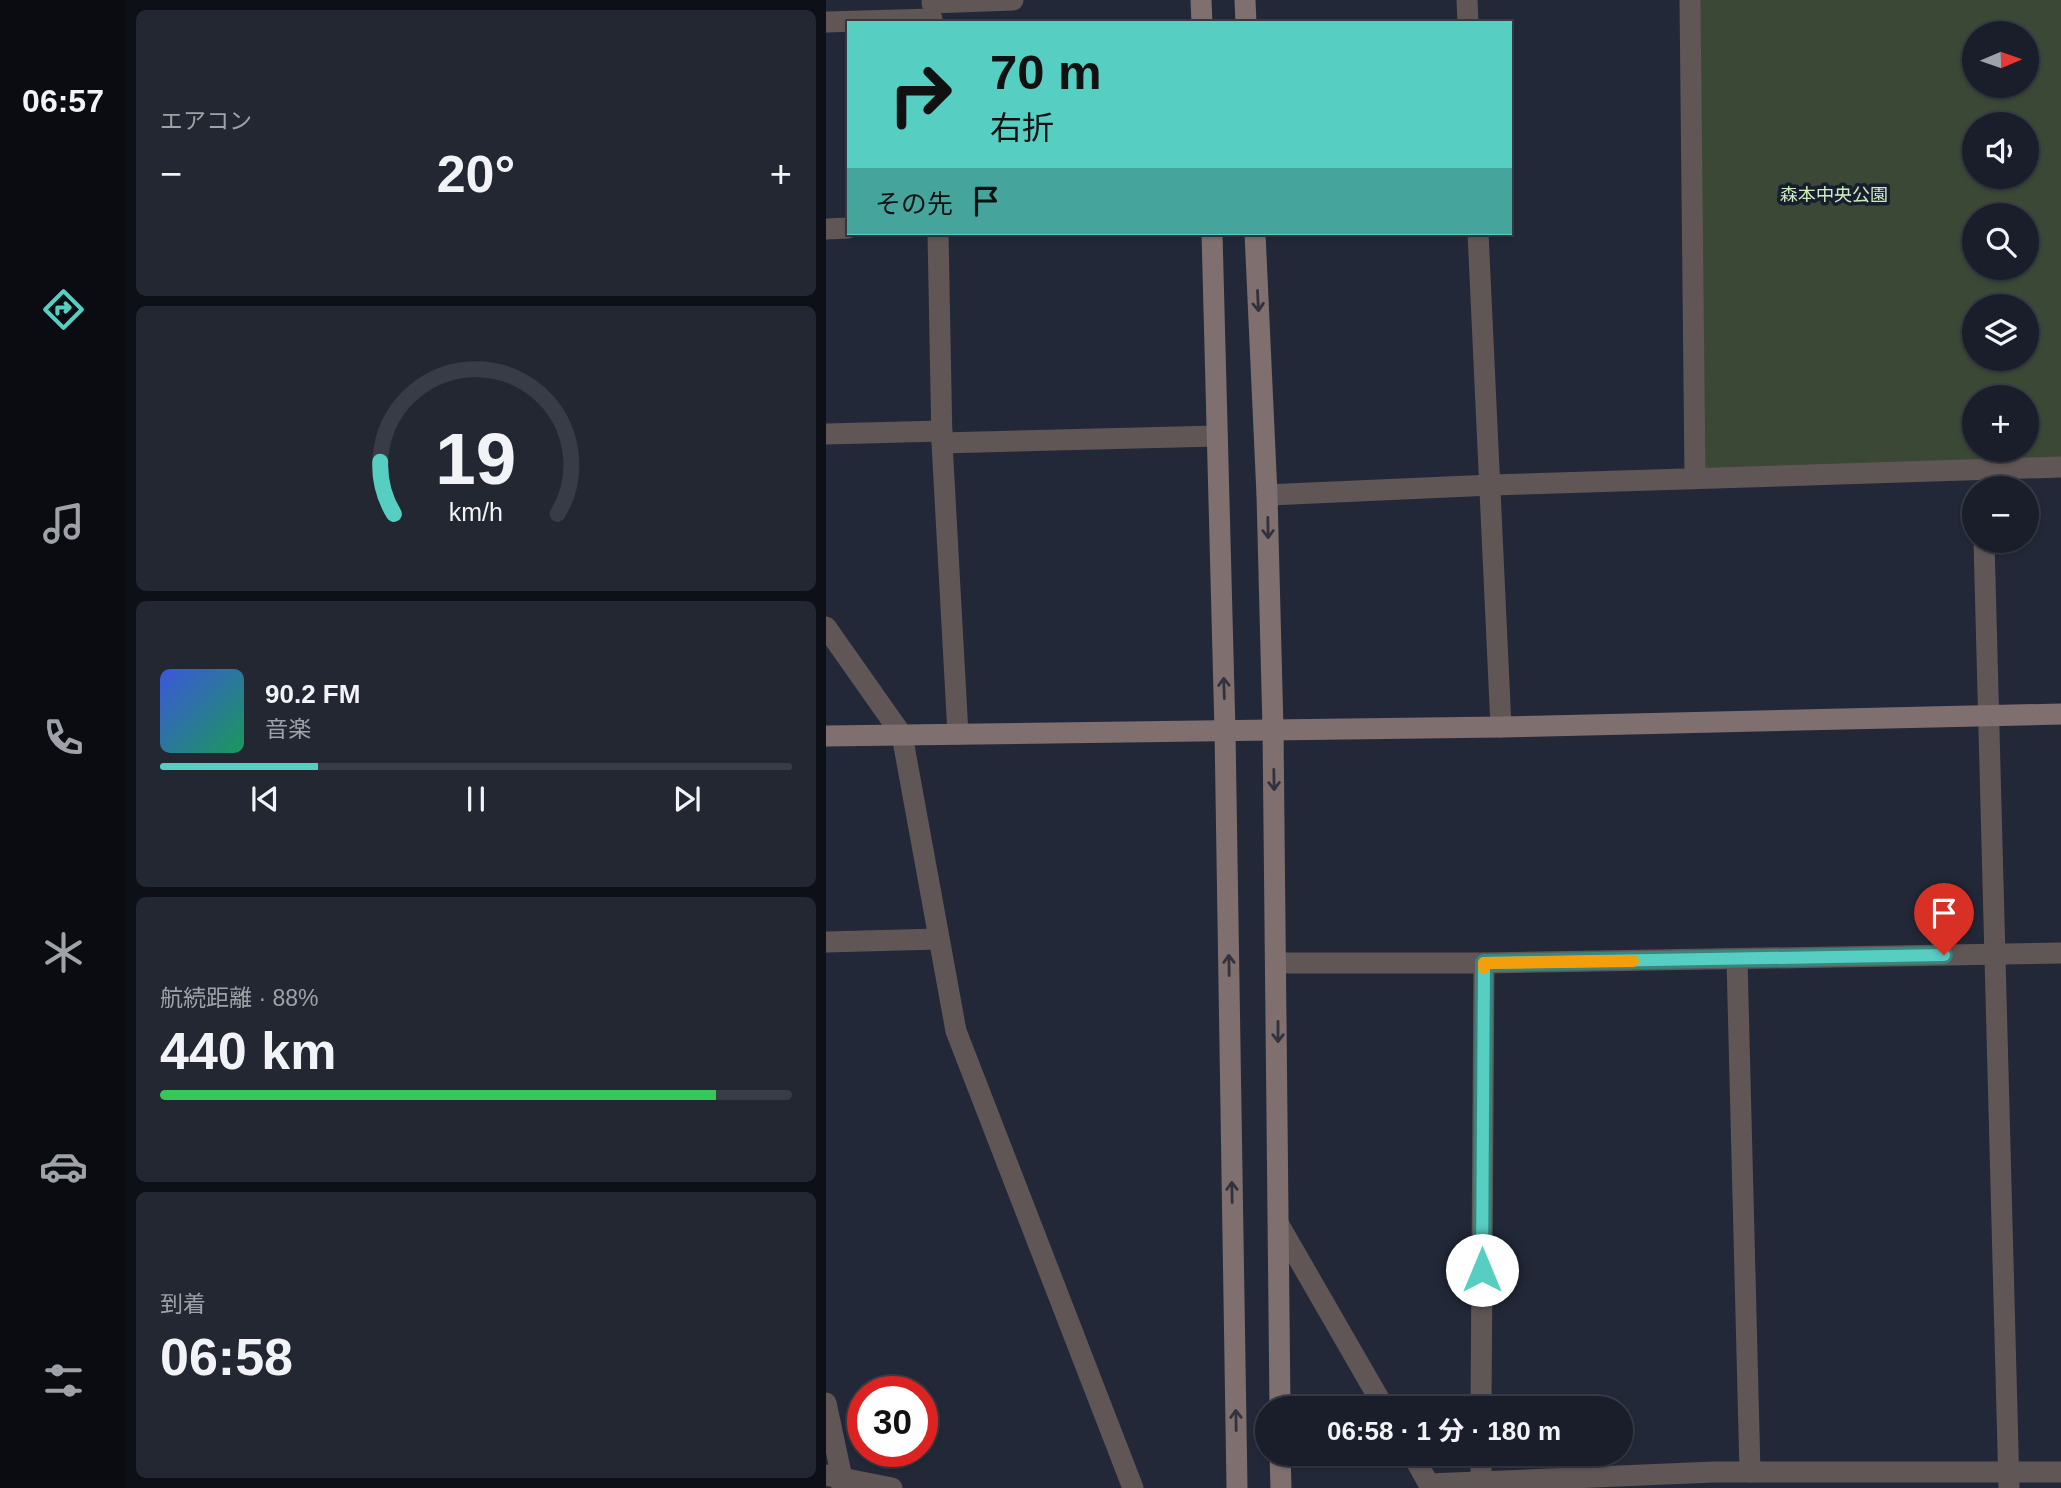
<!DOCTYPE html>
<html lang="ja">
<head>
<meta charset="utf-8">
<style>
	body { margin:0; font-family:Arial,"Noto Sans JP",sans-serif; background:#232732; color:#f1f3f6; height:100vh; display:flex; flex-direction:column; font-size:26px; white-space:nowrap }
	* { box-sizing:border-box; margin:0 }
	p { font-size:23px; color:#9fa2a8 }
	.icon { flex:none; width:38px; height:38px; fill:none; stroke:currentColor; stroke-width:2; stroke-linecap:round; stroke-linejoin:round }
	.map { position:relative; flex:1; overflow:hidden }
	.sheet { display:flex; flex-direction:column; gap:10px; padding:10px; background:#0e1017; width:700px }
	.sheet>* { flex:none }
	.guide { position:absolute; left:21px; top:21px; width:665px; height:214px; border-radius:0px; box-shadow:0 2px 5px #0004,0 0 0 2px #383c47; background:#57cec2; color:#111; overflow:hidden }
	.needle { width:46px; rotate:88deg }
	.buttons { position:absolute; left:1136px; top:21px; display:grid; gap:14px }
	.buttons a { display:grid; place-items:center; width:77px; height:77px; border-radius:50%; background:#1a1e2a; box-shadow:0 2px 5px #0004,0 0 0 2px #383c47; font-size:35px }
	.speed { position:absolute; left:21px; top:1376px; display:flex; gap:14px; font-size:35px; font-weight:700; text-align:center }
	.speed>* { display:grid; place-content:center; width:91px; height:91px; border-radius:50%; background:#1a1e2a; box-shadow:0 2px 5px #0004,0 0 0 2px #383c47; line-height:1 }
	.speed .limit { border:10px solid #d22; background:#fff; color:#111 }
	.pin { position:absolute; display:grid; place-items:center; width:60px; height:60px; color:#fff; margin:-72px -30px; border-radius:50% 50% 50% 0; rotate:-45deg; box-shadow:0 0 7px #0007 }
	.pin .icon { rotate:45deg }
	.me { position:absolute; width:77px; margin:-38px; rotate:0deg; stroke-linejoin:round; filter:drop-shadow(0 0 5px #0008) }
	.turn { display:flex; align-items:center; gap:24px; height:147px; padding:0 28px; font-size:32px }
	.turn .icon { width:91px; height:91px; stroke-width:2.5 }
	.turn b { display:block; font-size:49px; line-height:60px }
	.then { display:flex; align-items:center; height:66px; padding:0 28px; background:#0003; gap:14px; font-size:26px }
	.big { font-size:52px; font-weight:700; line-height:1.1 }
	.sheet .widget { flex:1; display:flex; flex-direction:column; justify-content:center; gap:10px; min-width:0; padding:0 24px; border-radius:10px; background:#232732 }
	.sheet .dial { align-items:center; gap:0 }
	.dial svg { height:182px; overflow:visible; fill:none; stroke:#383c47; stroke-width:7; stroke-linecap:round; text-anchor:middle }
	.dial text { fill:#f1f3f6; stroke:none }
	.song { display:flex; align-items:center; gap:21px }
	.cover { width:84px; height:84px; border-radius:10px; background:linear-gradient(135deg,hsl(230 70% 55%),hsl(150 70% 35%)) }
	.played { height:7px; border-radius:4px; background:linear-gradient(90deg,#57cec2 25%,#383c47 25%) }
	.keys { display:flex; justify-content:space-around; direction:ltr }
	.heat { display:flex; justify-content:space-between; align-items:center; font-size:38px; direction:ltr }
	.charge { height:10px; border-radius:5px; background:linear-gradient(90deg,#34c759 88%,#383c47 0) }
	.trip { position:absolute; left:429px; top:1396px; width:378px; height:70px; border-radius:35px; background:#1a1e2a; box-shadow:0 2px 5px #0004,0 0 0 2px #383c47; font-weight:700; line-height:70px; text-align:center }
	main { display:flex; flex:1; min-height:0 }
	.dock { display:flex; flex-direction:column; width:126px; justify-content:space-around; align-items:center; background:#0a0c11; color:#9fa2a8 }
	.dock .icon { width:49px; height:49px }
	.dock .on { color:#57cec2 }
	.dock b { font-size:32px; color:#f1f3f6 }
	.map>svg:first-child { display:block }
	.green { fill:#3b4836; fill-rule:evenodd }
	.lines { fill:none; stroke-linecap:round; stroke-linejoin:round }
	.street { stroke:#605656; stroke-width:21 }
	.secondary { stroke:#7f6f6f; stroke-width:21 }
	.oneway { stroke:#32323e }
	.route-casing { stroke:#39867e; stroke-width:18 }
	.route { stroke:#57cec2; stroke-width:12 }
	.slow { stroke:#f59e0b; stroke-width:12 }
	.labels { text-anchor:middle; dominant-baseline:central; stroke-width:7; stroke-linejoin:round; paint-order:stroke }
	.park-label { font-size:18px; fill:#cdefbe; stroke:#181e2e }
</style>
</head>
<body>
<main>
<nav class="dock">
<b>06:57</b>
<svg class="icon on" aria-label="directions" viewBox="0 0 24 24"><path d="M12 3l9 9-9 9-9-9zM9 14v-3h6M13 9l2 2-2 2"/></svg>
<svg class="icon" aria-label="music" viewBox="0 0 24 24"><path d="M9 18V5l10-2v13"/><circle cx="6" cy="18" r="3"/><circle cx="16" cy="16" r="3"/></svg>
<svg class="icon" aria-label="phone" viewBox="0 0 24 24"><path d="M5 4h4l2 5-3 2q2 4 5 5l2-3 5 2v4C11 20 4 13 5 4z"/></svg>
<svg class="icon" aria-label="climate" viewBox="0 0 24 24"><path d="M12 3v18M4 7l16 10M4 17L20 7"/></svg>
<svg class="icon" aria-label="car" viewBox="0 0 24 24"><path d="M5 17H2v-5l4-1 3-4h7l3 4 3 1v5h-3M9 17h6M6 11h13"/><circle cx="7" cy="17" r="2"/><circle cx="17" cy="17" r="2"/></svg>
<svg class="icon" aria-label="filters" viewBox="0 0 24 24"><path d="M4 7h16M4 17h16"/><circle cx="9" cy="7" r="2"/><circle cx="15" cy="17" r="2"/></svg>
</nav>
<section class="sheet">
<div class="widget"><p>エアコン</p>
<div class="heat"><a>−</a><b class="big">20°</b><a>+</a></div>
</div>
<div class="widget dial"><svg viewBox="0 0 100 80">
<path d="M14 69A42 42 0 1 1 86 69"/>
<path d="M14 69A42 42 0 0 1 8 46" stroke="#57cec2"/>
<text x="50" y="56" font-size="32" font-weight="700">19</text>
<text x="50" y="72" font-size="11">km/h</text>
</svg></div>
<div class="widget">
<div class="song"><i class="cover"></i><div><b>90.2 FM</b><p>音楽</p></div></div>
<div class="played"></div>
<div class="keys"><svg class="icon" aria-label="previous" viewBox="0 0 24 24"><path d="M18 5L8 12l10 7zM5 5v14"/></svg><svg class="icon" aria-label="pause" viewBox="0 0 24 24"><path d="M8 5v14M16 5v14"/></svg><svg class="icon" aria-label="next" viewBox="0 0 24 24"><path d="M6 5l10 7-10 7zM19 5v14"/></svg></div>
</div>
<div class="widget"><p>航続距離 · 88%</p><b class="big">440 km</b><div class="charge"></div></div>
<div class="widget"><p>到着</p><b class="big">06:58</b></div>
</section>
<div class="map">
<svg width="1235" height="1488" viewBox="0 0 1235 1488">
	<rect width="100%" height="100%" fill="#222838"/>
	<!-- green -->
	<path class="green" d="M864,0H1235V465L869,478ZM1148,33H1200V86H1148ZM1148,124H1200V177H1148ZM1148,215H1200V268H1148ZM1148,306H1200V359H1148ZM1148,397H1200V450H1148Z"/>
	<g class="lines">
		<!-- street -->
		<g class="street">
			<polyline points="641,0 642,23"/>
			<polyline points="864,0 869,478"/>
			<polyline points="106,3 187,0"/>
			<polyline points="0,22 106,19"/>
			<polyline points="0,229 23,228"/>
			<polyline points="112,233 116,443 132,734"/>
			<polyline points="652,233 675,727"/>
			<polyline points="0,434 116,431"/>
			<polyline points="116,443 391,436"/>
			<polyline points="441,495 666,485 1235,467"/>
			<polyline points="1158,541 1183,1488"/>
			<polyline points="0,627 76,735 130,1031 307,1488"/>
			<polyline points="0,942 113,939"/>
			<polyline points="911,960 924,1472"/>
			<polyline points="451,963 658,963 1235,953"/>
			<polyline points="453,1225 559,1409"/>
			<polyline points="0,1403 16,1478 16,1488"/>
			<polyline points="655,1409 658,963"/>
			<polyline points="586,1454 605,1488"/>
			<polyline points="0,1475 66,1488"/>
			<polyline points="655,1482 655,1454"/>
			<polyline points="603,1484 888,1472 1235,1472"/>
		</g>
		<!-- secondary -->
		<g class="secondary">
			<polyline points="375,0 376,23"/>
			<polyline points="419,0 420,23"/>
			<polyline points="386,233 399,731 411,1488"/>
			<polyline points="429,233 441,495 447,729 454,1409"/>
			<polyline points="0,736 675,727 1235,714"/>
			<polyline points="454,1454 455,1488"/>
		</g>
	</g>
	<!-- one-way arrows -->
	<defs><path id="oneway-shaft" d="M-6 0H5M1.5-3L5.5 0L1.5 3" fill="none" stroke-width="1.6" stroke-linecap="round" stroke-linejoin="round" transform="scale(1.75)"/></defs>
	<g class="oneway">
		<use href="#oneway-shaft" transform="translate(432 301) rotate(87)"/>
		<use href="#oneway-shaft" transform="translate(442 528) rotate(89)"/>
		<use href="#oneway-shaft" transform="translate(398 688) rotate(-92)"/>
		<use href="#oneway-shaft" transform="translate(448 780) rotate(89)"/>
		<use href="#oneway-shaft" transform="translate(403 965) rotate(-91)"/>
		<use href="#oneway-shaft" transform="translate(452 1032) rotate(90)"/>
		<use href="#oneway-shaft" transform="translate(406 1192) rotate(-91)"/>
		<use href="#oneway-shaft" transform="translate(410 1420) rotate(-91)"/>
	</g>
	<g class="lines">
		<!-- route casing -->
		<g class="route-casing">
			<polyline id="route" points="656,1270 658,963 1118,955"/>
		</g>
		<!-- route -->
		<use href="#route" class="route"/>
		<!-- slow -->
		<polyline class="slow" points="658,968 658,963 807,961"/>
	</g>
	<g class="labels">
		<!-- park labels -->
		<g class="park-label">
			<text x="1008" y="195">森本中央公園</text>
		</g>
	</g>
</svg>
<div class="buttons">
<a><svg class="needle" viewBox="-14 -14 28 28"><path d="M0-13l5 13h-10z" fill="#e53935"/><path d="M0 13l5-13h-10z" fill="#9fa2a8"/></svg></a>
<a><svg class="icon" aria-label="sound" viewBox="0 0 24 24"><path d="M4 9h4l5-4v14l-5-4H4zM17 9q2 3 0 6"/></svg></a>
<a><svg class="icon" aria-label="search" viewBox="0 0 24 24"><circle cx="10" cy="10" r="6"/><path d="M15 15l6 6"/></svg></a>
<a><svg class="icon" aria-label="layers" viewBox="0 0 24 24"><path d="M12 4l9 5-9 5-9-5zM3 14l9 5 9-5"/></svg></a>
<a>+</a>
<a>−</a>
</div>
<div class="speed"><div class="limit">30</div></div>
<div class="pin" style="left:1118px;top:955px;background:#d93025"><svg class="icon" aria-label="arrive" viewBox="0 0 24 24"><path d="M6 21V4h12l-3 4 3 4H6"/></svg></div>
<svg class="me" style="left:656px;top:1270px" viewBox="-20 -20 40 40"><circle r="19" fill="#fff"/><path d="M0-13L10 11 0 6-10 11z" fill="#57cec2"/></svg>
<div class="trip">06:58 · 1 分 · 180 m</div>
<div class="guide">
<div class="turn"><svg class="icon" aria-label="right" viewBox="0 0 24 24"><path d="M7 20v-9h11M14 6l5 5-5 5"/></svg><div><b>70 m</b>右折</div></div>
<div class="then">その先<svg class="icon" aria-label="arrive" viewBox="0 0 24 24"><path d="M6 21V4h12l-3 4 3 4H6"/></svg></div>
</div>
</div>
</main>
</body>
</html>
